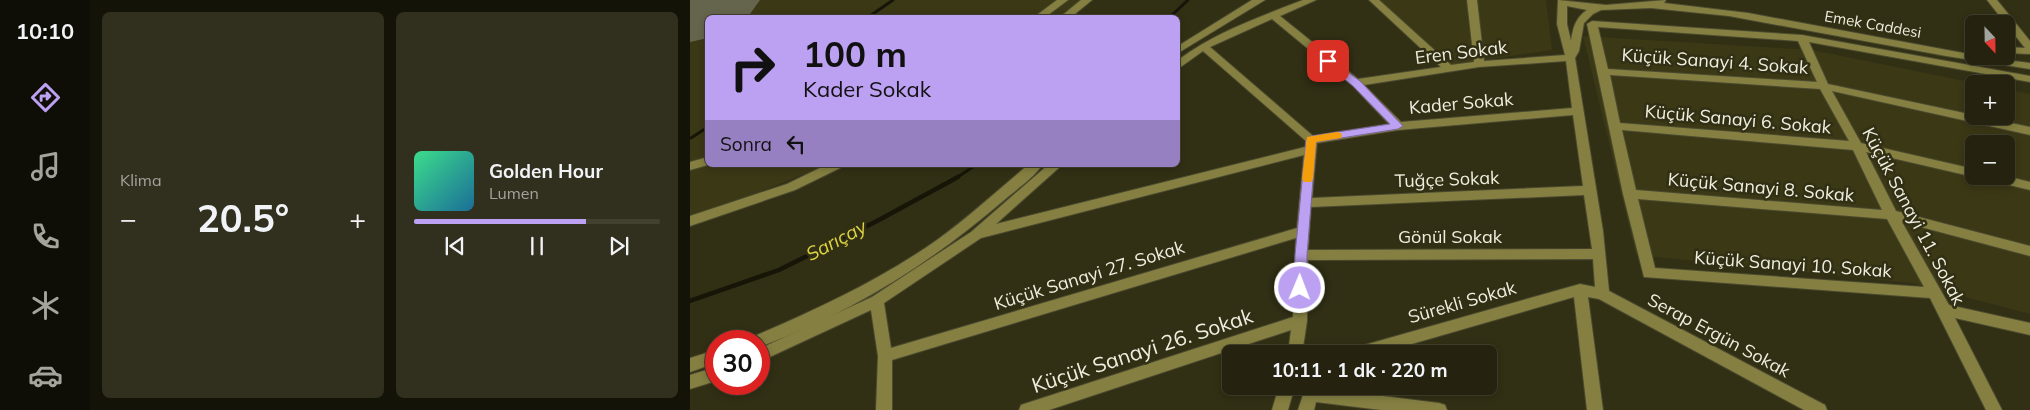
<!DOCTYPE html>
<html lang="tr">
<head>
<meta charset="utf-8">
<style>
	body { margin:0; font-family:Mulish,sans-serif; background:#312f1d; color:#f1f3f6; height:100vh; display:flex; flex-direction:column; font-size:19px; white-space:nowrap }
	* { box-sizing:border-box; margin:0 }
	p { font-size:16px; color:#a3a49e }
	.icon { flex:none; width:28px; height:28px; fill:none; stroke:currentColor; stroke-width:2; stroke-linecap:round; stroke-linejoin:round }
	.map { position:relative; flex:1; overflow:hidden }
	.details { display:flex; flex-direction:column; gap:12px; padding:12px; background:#141308; width:600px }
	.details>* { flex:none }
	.top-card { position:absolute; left:15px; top:15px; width:475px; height:152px; border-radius:8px; box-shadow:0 2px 8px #0003,0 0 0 1px #42402f; background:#bca0f2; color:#111; overflow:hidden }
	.needle { width:32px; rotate:158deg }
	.fabs { position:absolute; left:1275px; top:15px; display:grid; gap:10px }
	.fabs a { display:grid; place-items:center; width:50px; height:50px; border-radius:8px; background:#25230f; box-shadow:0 2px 8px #0003,0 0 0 1px #42402f; font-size:25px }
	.speed { position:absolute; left:15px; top:330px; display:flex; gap:10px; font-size:25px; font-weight:700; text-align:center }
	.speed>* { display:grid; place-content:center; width:65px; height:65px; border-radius:50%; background:#25230f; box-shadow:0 2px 8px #0003,0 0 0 1px #42402f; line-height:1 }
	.speed .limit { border:8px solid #d22; background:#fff; color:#111 }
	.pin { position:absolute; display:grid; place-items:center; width:42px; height:42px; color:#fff; margin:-21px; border-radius:10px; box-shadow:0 2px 8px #0006 }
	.me { position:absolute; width:55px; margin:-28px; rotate:1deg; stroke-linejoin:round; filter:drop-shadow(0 0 4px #0008) }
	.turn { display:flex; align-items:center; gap:18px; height:105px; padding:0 15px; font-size:22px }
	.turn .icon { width:65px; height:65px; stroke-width:2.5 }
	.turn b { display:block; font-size:35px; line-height:42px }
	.then { display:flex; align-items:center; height:48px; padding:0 15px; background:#0003; gap:10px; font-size:19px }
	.big { font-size:38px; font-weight:700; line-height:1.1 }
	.details .card { flex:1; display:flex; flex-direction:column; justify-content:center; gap:8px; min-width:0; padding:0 18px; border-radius:8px; background:#312f1d }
	.song { display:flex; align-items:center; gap:15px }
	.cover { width:60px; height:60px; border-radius:8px; background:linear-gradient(135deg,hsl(150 70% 55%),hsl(200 70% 35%)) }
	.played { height:5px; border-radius:2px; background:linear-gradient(90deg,#bca0f2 70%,#42402f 70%) }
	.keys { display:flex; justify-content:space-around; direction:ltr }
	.heat { display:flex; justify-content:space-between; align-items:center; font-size:28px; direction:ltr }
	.details .tiles { flex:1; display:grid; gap:12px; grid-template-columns:repeat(2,1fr) }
	.trip { position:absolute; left:532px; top:345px; width:275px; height:50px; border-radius:8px; background:#25230f; box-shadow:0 2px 8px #0003,0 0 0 1px #42402f; font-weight:700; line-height:50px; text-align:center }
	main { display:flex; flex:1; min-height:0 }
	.dock { display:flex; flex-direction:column; width:90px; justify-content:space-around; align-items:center; background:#0f0e06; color:#a3a49e }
	.dock .icon { width:35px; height:35px }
	.dock .on { color:#bca0f2 }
	.dock b { font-size:22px; color:#f1f3f6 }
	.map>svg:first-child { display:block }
	.built { fill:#3b3816; fill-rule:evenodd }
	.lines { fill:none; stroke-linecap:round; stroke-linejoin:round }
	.stream-far1 { stroke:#161507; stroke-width:3 }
	.stream { stroke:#161507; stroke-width:4.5 }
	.runway { fill:#65644c; fill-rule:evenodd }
	.minor-casing { stroke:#4c4a30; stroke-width:2 }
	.minor { fill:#858041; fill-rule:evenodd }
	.route { fill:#bca0f2; stroke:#7a689d }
	.slow { fill:#f59e0b }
	.labels { text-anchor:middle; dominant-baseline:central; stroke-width:5; stroke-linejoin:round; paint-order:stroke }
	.far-street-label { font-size:15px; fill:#f0efdf; stroke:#312f14 }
	.street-label { font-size:18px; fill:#f0efdf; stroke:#312f14 }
	.water-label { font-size:19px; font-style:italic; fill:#ded342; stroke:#312f14 }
	.near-street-label { font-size:21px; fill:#f0efdf; stroke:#312f14 }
</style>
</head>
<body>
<main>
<nav class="dock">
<b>10:10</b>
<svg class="icon on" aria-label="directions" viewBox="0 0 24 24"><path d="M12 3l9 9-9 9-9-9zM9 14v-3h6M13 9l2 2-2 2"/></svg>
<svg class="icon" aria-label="music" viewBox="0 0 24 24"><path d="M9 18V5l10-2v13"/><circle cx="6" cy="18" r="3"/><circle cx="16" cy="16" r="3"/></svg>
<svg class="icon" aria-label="phone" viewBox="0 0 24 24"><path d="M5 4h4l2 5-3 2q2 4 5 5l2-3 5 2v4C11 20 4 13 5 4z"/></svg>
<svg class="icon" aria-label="climate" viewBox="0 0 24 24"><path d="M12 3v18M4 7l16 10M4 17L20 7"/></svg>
<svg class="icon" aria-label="car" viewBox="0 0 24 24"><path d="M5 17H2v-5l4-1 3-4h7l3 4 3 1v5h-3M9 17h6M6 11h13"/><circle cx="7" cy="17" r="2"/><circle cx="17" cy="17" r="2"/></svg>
</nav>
<section class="details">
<div class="tiles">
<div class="card"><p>Klima</p>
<div class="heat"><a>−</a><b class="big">20.5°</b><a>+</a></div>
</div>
<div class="card">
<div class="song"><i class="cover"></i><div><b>Golden Hour</b><p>Lumen</p></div></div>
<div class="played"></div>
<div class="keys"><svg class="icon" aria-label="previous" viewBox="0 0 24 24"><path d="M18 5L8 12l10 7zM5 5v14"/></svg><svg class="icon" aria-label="pause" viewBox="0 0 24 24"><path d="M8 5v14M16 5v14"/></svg><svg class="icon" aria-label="next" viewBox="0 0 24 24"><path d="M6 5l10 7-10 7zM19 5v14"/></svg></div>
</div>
</div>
</section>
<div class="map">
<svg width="1340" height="410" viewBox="0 0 1340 410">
	<rect width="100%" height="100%" fill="#312f14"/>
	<!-- built -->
	<g class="built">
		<polygon points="0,0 393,0 367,18 18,18 18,165 136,165 0,221"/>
		<polygon points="689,0 856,0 862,50 760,65"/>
		<path d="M893,36L1122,50L1290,84H1284V116H1316V89L1340,94V314L1222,283L946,255ZM1284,144H1316V176H1284Z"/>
	</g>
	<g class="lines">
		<!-- stream-far1 -->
		<g class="stream-far1">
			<polyline points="177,18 203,0"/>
			<polyline points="479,18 498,0"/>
			<polyline points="1,138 18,127"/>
			<polyline points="266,178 286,165"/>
		</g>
		<!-- stream -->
		<polyline class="stream" points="0,301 89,270 187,221 268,177"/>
		<!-- runway -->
		<polygon class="runway" points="0,0 70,0 60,14 54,18 18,18 18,38 0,42"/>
		<!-- minor casing -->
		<g class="minor-casing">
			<g id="minor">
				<polygon points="367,0 378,0 354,18 343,18"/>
				<polygon points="391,0 402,0 380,18 369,18"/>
				<polygon points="562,0 575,0 488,53 488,46"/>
				<path d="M613,0H626L590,16L668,79L751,67L679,0H689L761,65L784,62L777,0H787L794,61L875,55L867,24L868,0L916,5L976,0L974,3L1058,13L1284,55V56L1340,63V69L1256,56L1039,16L961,8L911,10L903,14L894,23L889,51L885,58L913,231L919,291L1135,405L1137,410H1114L909,299L898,297L913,410H897L884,297L687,354H657L659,349L664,348L890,284L905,287L903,259L618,260L617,321L612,354H598L601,330L359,410H329L331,405L337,403L603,317L606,238L202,360V410H186L188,356L181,310L69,362V349L182,297L281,232L358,165H372L306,224L615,147L616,141L513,51L492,66L488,67V60C526,32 569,17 613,0ZM877,6L897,10C885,18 883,28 881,41L877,24ZM582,19L662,85L699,124L623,136L520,47ZM876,61L882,108L711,122L674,85L789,67ZM883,115L893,186L622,198L627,143L708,130ZM614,155L607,228L201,348L194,303L291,238ZM894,195L902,249L618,250L621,207Z"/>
				<polygon points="1297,0 1307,0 1340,41 1340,54 1316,53 1316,47 1335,48"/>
				<path d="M902,21L1112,35L1340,76V82L1119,42L1138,84L1340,127V135L1142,91L1171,143L1284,169V176H1287L1284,177L1176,152L1206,211L1340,246V256L1212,222L1259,305L1340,323V335L1265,318L1312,410H1296L1240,298L954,277L933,194L897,24ZM908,27L1108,41L1127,82L918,69ZM920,75L1130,89L1159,141L930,123ZM932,130L1163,150L1192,210L946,190ZM948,199L1197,219L1234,287L965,268Z"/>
				<polygon points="18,157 18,165 0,170 0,162"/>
				<polygon points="136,165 152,165 150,168 105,190 0,226 0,216 97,184"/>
				<path d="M338,165H352C343,179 325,190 313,201C241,263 158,315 69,347V341H60L62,337C126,310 190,280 247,240C279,217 308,190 338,165Z"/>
				<polygon points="1292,176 1316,176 1340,182 1340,190 1294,179"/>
				<polygon points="26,350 26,363 0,372 0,358"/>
				<polygon points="26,367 26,381 0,389 0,375"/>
				<polygon points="589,386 605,386 598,410 582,410"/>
				<polygon points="620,387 749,403 755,405 757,410 691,410 626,402 624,410 608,410 615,389"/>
			</g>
		</g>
		<!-- minor -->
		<use href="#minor" class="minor"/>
	</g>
	<!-- route -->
	<polygon class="route" points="638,58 670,81 713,126 708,129 626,142 617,255 617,288 615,292 606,292 604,288 605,255 616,140 621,136 700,124 663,86 635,63 635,59"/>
	<!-- slow -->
	<polygon class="slow" points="647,132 651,133 652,136 651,138 626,142 623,179 621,182 614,182 612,179 617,137"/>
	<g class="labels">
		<!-- far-street labels -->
		<g class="far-street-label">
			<text transform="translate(1183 24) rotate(10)">Emek Caddesi</text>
		</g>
		<!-- street labels -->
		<g class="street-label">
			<text transform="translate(771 52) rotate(-7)">Eren Sokak</text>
			<text transform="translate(1025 61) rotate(4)">Küçük Sanayi 4. Sokak</text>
			<text transform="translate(771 103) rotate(-5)">Kader Sokak</text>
			<text transform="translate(1048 119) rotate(5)">Küçük Sanayi 6. Sokak</text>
			<text transform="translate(757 179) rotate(-2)">Tuğçe Sokak</text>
			<text transform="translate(1071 187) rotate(5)">Küçük Sanayi 8. Sokak</text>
			<text transform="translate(1224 216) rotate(62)">Küçük Sanayi 11. Sokak</text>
			<text x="760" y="236">Gönül Sokak</text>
			<text transform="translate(1103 264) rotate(4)">Küçük Sanayi 10. Sokak</text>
			<text transform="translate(399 275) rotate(-17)">Küçük Sanayi 27. Sokak</text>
			<text transform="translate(772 302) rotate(-16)">Sürekli Sokak</text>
			<text transform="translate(1029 335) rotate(28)">Serap Ergün Sokak</text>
		</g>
		<!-- water labels -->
		<g class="water-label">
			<text transform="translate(146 240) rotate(-28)">Sarıçay</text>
		</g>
		<!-- near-street labels -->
		<g class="near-street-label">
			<text transform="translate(452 350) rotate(-18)">Küçük Sanayi 26. Sokak</text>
		</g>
	</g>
</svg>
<div class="fabs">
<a><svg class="needle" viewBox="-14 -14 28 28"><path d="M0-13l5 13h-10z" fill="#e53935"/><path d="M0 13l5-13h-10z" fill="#a3a49e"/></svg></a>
<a>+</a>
<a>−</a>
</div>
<div class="speed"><div class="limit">30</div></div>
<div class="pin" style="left:638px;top:61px;background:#d93025"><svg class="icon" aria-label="arrive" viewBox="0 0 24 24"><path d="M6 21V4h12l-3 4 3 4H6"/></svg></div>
<svg class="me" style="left:610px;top:288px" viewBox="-20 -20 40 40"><circle r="17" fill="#bca0f2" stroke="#fff" stroke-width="3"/><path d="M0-11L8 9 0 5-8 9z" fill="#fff"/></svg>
<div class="trip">10:11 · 1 dk · 220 m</div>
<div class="top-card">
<div class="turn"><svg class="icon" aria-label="right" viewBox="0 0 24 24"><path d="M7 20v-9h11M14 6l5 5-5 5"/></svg><div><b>100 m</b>Kader Sokak</div></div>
<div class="then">Sonra<svg class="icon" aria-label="left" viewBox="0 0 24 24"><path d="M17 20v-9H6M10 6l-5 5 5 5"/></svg></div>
</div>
</div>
</main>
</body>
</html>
